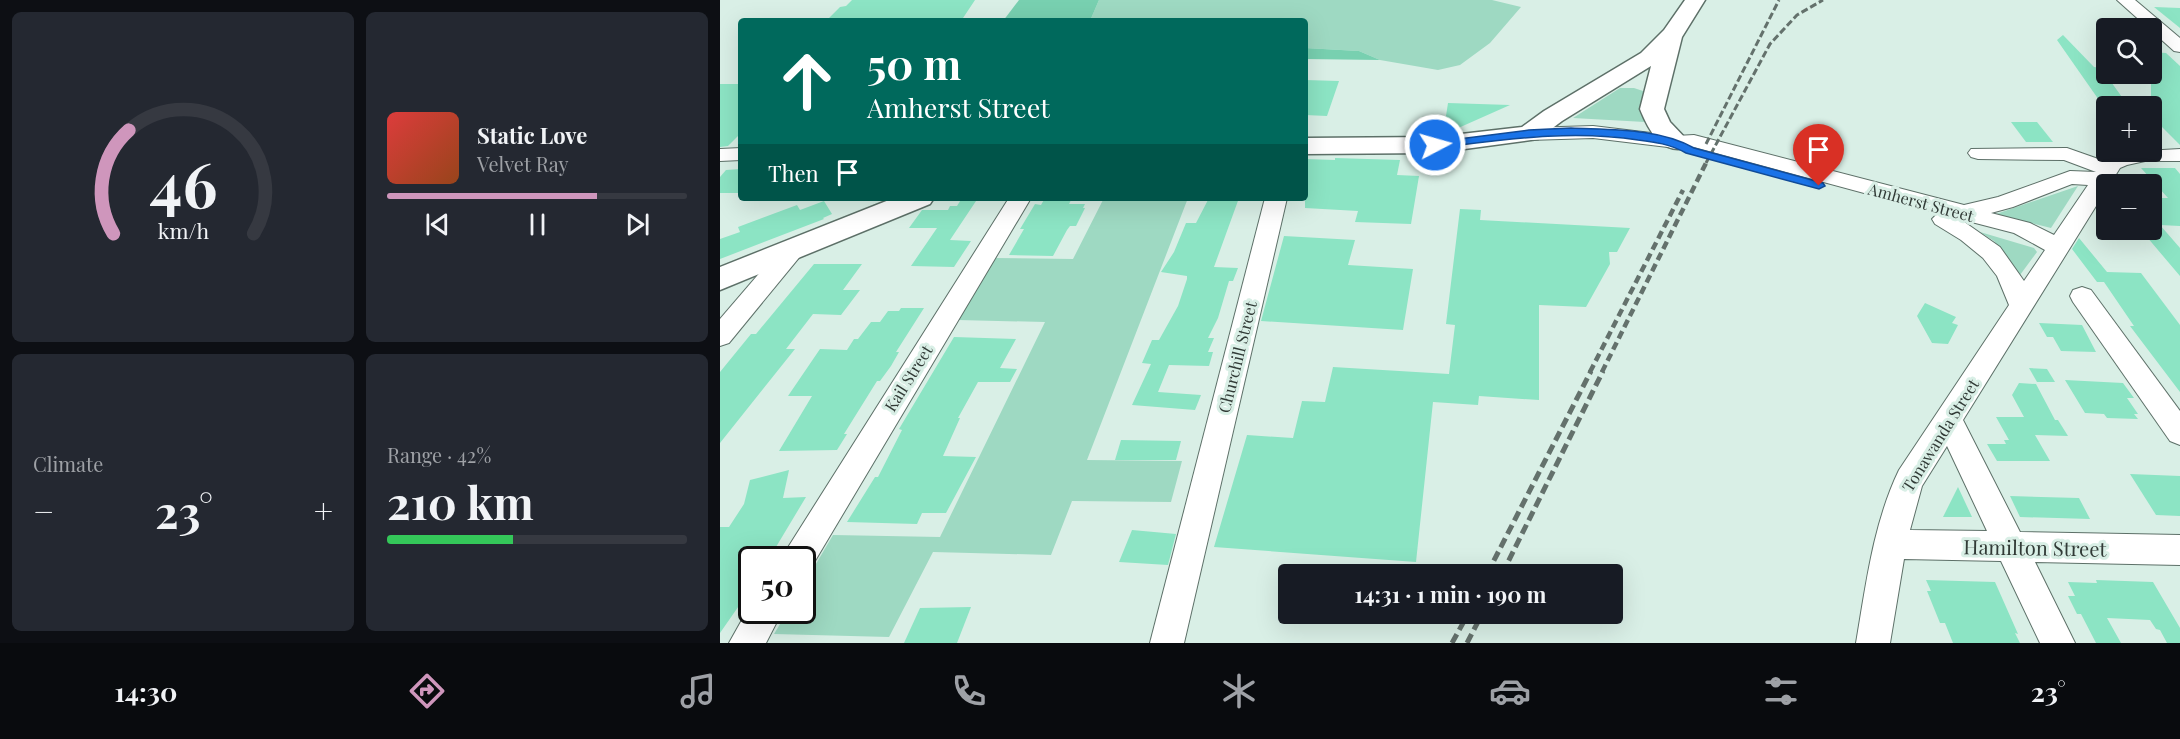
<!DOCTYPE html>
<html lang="en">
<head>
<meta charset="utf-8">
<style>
	body { margin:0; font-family:"Playfair Display",serif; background:#242831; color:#f1f3f6; height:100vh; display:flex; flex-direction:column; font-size:22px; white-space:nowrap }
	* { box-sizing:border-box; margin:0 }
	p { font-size:20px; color:#9ea1a6 }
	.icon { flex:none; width:33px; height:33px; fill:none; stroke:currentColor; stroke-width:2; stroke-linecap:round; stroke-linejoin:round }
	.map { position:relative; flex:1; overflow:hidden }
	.drawer { display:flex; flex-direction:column; gap:12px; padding:12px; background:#0d0f14; width:720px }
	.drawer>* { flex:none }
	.banner { position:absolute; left:18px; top:18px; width:570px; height:183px; border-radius:6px; box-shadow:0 6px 24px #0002; background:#00695c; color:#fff; overflow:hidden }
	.controls { position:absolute; left:1376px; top:18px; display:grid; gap:12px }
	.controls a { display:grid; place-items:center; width:66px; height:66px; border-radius:6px; background:#171b24; box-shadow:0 6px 24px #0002; font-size:30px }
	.speed { position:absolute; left:18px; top:546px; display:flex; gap:12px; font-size:30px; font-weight:700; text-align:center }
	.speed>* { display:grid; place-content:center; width:78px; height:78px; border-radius:50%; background:#171b24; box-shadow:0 6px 24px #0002; line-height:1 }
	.speed .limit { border:3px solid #111; border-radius:9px; background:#fff; color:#111 }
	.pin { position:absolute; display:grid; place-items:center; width:51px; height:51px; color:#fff; margin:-62px -26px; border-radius:50% 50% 50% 0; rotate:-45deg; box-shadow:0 0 6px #0007 }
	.pin .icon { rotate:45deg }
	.me { position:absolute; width:66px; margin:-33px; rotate:84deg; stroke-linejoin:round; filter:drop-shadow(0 0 4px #0008) }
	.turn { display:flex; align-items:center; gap:21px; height:126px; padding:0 30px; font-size:27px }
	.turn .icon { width:78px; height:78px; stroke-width:2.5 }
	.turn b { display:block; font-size:42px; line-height:51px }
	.then { display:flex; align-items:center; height:57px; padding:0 30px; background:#0003; gap:12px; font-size:22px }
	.big { font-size:45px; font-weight:700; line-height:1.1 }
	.drawer .widget { flex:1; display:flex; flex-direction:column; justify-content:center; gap:9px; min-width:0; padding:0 21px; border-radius:9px; background:#242831 }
	.drawer .dial { align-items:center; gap:0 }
	.dial svg { height:156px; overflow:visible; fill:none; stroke:#363941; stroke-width:7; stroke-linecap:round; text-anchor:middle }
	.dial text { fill:#f1f3f6; stroke:none }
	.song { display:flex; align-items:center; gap:18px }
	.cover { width:72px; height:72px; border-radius:9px; background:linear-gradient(135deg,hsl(0 70% 55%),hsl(20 70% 35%)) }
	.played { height:6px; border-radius:3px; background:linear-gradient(90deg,#cf96bc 70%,#363941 70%) }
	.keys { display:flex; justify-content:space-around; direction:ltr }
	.heat { display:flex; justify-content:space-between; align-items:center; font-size:33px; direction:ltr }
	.charge { height:9px; border-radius:4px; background:linear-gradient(90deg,#34c759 42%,#363941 0) }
	.drawer .tiles { flex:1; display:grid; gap:12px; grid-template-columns:repeat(2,1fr) }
	.trip { position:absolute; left:558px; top:564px; width:345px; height:60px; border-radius:6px; background:#171b24; box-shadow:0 6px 24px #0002; font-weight:700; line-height:60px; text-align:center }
	.tabs { display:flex; height:96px; justify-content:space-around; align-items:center; background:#090b0e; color:#9ea1a6 }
	.tabs .icon { width:42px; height:42px }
	.tabs .current { color:#cf96bc }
	.tabs b { font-size:27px; color:#f1f3f6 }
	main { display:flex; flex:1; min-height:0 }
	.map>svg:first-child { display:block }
	.green { fill:#9ed9c2 }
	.forest { fill:#78d0b0 }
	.building { fill:#8ce4c4 }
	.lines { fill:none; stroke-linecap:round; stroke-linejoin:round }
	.minor-casing { stroke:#5d7068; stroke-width:2 }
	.major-casing { stroke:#5d7068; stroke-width:3 }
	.minor { fill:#fff; fill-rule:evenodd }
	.major { fill:#fff; fill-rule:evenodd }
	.rail-far2 { stroke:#64716c; stroke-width:3; stroke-dasharray:7 3; stroke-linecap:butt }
	.rail-far1 { stroke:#64716c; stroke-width:4.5; stroke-dasharray:8 4.5; stroke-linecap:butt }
	.rail { stroke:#64716c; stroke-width:5; stroke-dasharray:10 5; stroke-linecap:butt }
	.route { fill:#1a73e8; stroke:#114b97; stroke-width:1.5 }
	.labels { text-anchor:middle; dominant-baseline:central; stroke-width:6; stroke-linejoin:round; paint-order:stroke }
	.street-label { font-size:16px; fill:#313a36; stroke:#d9efe6 }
	.near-street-label { font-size:20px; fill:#313a36; stroke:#d9efe6 }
</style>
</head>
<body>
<main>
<section class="drawer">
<div class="tiles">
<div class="widget dial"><svg viewBox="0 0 100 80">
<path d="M14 69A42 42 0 1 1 86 69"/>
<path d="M14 69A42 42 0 0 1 22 16" stroke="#cf96bc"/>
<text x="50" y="56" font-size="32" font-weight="700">46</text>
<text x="50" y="72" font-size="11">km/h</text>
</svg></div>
<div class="widget">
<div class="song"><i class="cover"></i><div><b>Static Love</b><p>Velvet Ray</p></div></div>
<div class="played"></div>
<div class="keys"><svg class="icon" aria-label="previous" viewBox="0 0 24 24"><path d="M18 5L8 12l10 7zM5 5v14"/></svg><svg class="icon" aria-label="pause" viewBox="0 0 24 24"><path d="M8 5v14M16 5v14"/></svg><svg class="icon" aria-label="next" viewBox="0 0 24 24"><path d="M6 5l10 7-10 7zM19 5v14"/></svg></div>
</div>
<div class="widget"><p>Climate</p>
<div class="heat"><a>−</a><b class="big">23°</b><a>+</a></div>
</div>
<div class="widget"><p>Range · 42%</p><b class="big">210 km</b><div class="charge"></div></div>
</div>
</section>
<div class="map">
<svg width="1460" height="643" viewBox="0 0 1460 643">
	<rect width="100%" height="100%" fill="#d9efe6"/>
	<!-- green -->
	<g class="green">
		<polygon points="379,0 772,0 801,7 770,43 740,65 718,70 660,60 639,51 585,48 585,21 370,21"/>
		<polygon points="900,88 914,88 923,91 922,114 925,122 853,118"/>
		<polygon points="1358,186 1331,228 1276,214"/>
		<polygon points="384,198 468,198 367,460 462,461 451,502 352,501 331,555 213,552 169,637 54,634 68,611 82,610 83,586 113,535 220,537 325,322 238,320 275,258 353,259"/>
		<polygon points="1260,232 1314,248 1317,252 1300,275 1274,241"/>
	</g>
	<!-- forest -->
	<g class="forest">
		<polygon points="299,0 379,0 370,21 283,21"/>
		<polygon points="585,48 639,51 660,60 585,59"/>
	</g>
	<!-- building -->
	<g class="building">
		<polygon points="132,0 255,0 241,21 106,21 120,7 126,6"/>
		<polygon points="1434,7 1460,8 1460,28"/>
		<polygon points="1343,35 1374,67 1381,68 1407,104 1381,103 1337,40"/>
		<polygon points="1431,52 1446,53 1460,66 1460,145 1431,116"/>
		<polygon points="585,80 619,81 607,116 585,115"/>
		<polygon points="0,84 21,84 21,133 8,146 0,147"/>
		<polygon points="728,103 790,105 736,129 724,129"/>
		<polygon points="1291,122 1317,122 1333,142 1306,142"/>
		<polygon points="615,158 680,160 677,175 699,176 691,224 635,222 638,211 585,208 585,159 615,160"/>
		<polygon points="1421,168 1455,168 1460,174 1460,226 1440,225 1460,248 1460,276 1421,230 1431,230 1431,198 1448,198"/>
		<polygon points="21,169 21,193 0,193 0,177 6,170"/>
		<polygon points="242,198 258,198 230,240 251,241 234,267 191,266 217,228 189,228 202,210 228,210 230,206 237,206"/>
		<polygon points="325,198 352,198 349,204 365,204 363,208 365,208 356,226 350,226 347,230 333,256 289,255 304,229 300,229 315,204 321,205"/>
		<polygon points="489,198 519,198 494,267 518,268 513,281 509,281 498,318 488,338 494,338 488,352 493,352 489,366 449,365 438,392 481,395 475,410 412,405 431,364 422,363 432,340 439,340 458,306 467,279 467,276 441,272 454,252 466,223 476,223"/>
		<polygon points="104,201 112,214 103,218 104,219 0,259 0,239 20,232 18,227 77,205 80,210"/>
		<polygon points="740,209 761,210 760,220 910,228 897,252 889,252 890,264 866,307 819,305 819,400 759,396 758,405 713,402 696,562 494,547 527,435 573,438 582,401 605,402 613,367 729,374 735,325 726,324"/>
		<polygon points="564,236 635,240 628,265 693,269 683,330 541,321"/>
		<polygon points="1359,238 1387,272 1421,273 1460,325 1460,392 1410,326 1414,326 1384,282 1377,282 1352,249"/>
		<polygon points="94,264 142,264 123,290 140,290 121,315 93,314 66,349 75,349 0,443 0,372 31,334 36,334"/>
		<polygon points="1205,303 1236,317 1232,323 1238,325 1228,344 1212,343 1197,316"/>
		<polygon points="181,308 204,308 176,352 179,352 171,366 160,381 157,381 124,434 127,434 117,450 59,451 92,396 68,396 100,349 127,350 134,339 138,339 151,322 160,322 168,311 179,311"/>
		<polygon points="1319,323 1362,325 1376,352 1341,351 1333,337 1327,337"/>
		<polygon points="234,337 296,339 280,368 297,369 290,382 258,382 238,418 240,418 223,456 256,457 226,513 202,513 197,524 127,522 155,477 158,477 182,430 179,429"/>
		<polygon points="1309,368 1327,369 1335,382 1317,382"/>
		<polygon points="1345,380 1403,383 1414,398 1407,398 1418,414 1414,414 1418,419 1387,418 1384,414 1365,413"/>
		<polygon points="1299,383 1316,384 1335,420 1338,420 1348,436 1315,435 1330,461 1277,461 1267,444 1286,444 1284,440 1289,440 1276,417 1304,417 1292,395"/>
		<polygon points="401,440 461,441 456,460 395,460"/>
		<polygon points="69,470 63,498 86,497 56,547 32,547 32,587 0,633 0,527 9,527 24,504 30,480"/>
		<polygon points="1410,474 1460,476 1460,516 1436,515"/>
		<polygon points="1238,487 1252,517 1223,517"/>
		<polygon points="1290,496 1359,498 1370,519 1300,517"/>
		<polygon points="412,530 456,534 448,565 399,562"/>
		<polygon points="1206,580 1275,582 1298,634 1295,633 1300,643 1233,643 1225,623 1220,623 1207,591 1211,591"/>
		<polygon points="1376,580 1433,582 1460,628 1460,643 1447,643 1440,630 1436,629 1430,620 1387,618 1401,643 1376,643 1361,614 1357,614 1348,596 1355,596 1348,582 1377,583"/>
		<polygon points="251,607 237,643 184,643 200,608"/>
	</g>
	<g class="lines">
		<!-- minor casing -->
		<g class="minor-casing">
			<g id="minor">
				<polygon points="1397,0 1415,0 1460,38 1460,52 1454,51"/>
				<path d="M873,126L956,136L974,135L1244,205L1278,197L1350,171L1376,172L1344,160L1258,159L1251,157L1248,153L1251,149L1347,148L1384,161L1407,152L1460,149V161H1425L1407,165L1400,168L1390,184H1386V190L1243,420L1300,532L1460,535V565L1315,562L1355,643H1320L1281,561L1184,559L1170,643H1136C1146,585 1153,524 1179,470L1289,305L1277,276L1263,258L1241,240L1215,224L1212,219L1218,213L974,147L956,148L873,138L809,140L802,138L799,134L802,130L809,128ZM1352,184L1368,185L1334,235L1310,223L1271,213L1293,207ZM1240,219L1294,233L1325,250L1304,281L1280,247ZM1227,446L1267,531L1190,530L1202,486Z"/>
				<polygon points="21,148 21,160 0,161 0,149"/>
				<polygon points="289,198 311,198 89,571 82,573 82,560 62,560 67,549"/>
				<polygon points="545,198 567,198 464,643 430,643"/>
				<polygon points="74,240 82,242 86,248 82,254 9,343 0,346 0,319 66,242"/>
				<polygon points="1362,287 1371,290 1460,411 1460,445 1450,441 1353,302 1350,296 1353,290"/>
				<polygon points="32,602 32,610 63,610 46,643 9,643"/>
			</g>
		</g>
		<!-- major casing -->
		<g class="major-casing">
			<g id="major">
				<path d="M965,0H985L962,37L944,109L950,122L969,142L965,148C941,154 928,129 920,109L931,66L842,121L818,139L715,153L585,154V138L715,137L802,127L824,111L921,53L944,30Z"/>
				<polygon points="174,198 214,198 210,204 0,290 0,267"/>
			</g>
		</g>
		<!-- minor -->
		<use href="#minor" class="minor"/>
		<!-- major -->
		<use href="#major" class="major"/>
		<!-- rail-far2 -->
		<g class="rail-far2">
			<polyline points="986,144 1059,0"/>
			<polyline points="986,163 1050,44 1077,15 1103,0"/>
		</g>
		<!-- rail-far1 -->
		<g class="rail-far1">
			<polyline points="870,372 963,190"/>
			<polyline points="882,372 987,161"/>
		</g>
		<!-- rail -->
		<g class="rail">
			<polyline points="767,574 871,371"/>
			<polyline points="782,574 883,371"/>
			<polyline points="732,643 748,614"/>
			<polyline points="747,643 762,614"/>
		</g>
	</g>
	<!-- route -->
	<path class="route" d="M851,128C891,130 939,128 974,148L1103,183L1105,186L1099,189L966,153C950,144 935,142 918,140C850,129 782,140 715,148L710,145L715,142L809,130Z"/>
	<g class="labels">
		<!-- street labels -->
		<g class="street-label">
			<text transform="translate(1201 202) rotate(15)">Amherst Street</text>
			<text transform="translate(517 357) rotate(-76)">Churchill Street</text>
			<text transform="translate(188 378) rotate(-58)">Kail Street</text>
			<text transform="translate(1220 435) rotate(-58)">Tonawanda Street</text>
		</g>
		<!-- near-street labels -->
		<g class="near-street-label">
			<text transform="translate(1315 547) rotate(1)">Hamilton Street</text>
		</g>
	</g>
</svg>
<div class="controls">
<a><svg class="icon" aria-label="search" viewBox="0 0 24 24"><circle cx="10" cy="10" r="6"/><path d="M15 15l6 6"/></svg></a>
<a>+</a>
<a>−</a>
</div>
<div class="speed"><div class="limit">50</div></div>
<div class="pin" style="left:1099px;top:186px;background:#d93025"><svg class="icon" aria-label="arrive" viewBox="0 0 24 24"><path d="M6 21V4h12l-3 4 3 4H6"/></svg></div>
<svg class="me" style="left:715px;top:145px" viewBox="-20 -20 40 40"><circle r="17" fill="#1a73e8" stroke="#fff" stroke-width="3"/><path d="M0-11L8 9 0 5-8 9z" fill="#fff"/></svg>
<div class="trip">14:31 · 1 min · 190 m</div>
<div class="banner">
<div class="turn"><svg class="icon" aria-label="ahead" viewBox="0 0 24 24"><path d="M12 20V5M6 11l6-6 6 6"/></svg><div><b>50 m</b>Amherst Street</div></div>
<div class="then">Then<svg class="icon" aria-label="arrive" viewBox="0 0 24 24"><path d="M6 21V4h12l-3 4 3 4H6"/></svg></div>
</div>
</div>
</main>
<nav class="tabs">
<b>14:30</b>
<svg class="icon current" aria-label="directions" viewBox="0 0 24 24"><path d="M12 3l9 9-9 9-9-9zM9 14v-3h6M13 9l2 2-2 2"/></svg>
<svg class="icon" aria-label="music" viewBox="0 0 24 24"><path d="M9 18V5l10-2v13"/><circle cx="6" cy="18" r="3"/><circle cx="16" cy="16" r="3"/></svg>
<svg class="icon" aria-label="phone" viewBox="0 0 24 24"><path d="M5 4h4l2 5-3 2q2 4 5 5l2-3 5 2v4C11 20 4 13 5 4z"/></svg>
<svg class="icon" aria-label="climate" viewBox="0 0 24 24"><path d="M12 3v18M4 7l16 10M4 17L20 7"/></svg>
<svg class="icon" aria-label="car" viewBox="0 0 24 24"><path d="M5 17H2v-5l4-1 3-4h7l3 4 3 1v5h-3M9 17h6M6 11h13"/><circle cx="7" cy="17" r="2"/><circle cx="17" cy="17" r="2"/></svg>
<svg class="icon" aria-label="filters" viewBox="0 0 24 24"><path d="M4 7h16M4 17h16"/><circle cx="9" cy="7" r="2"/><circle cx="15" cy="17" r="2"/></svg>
<b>23°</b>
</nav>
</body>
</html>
